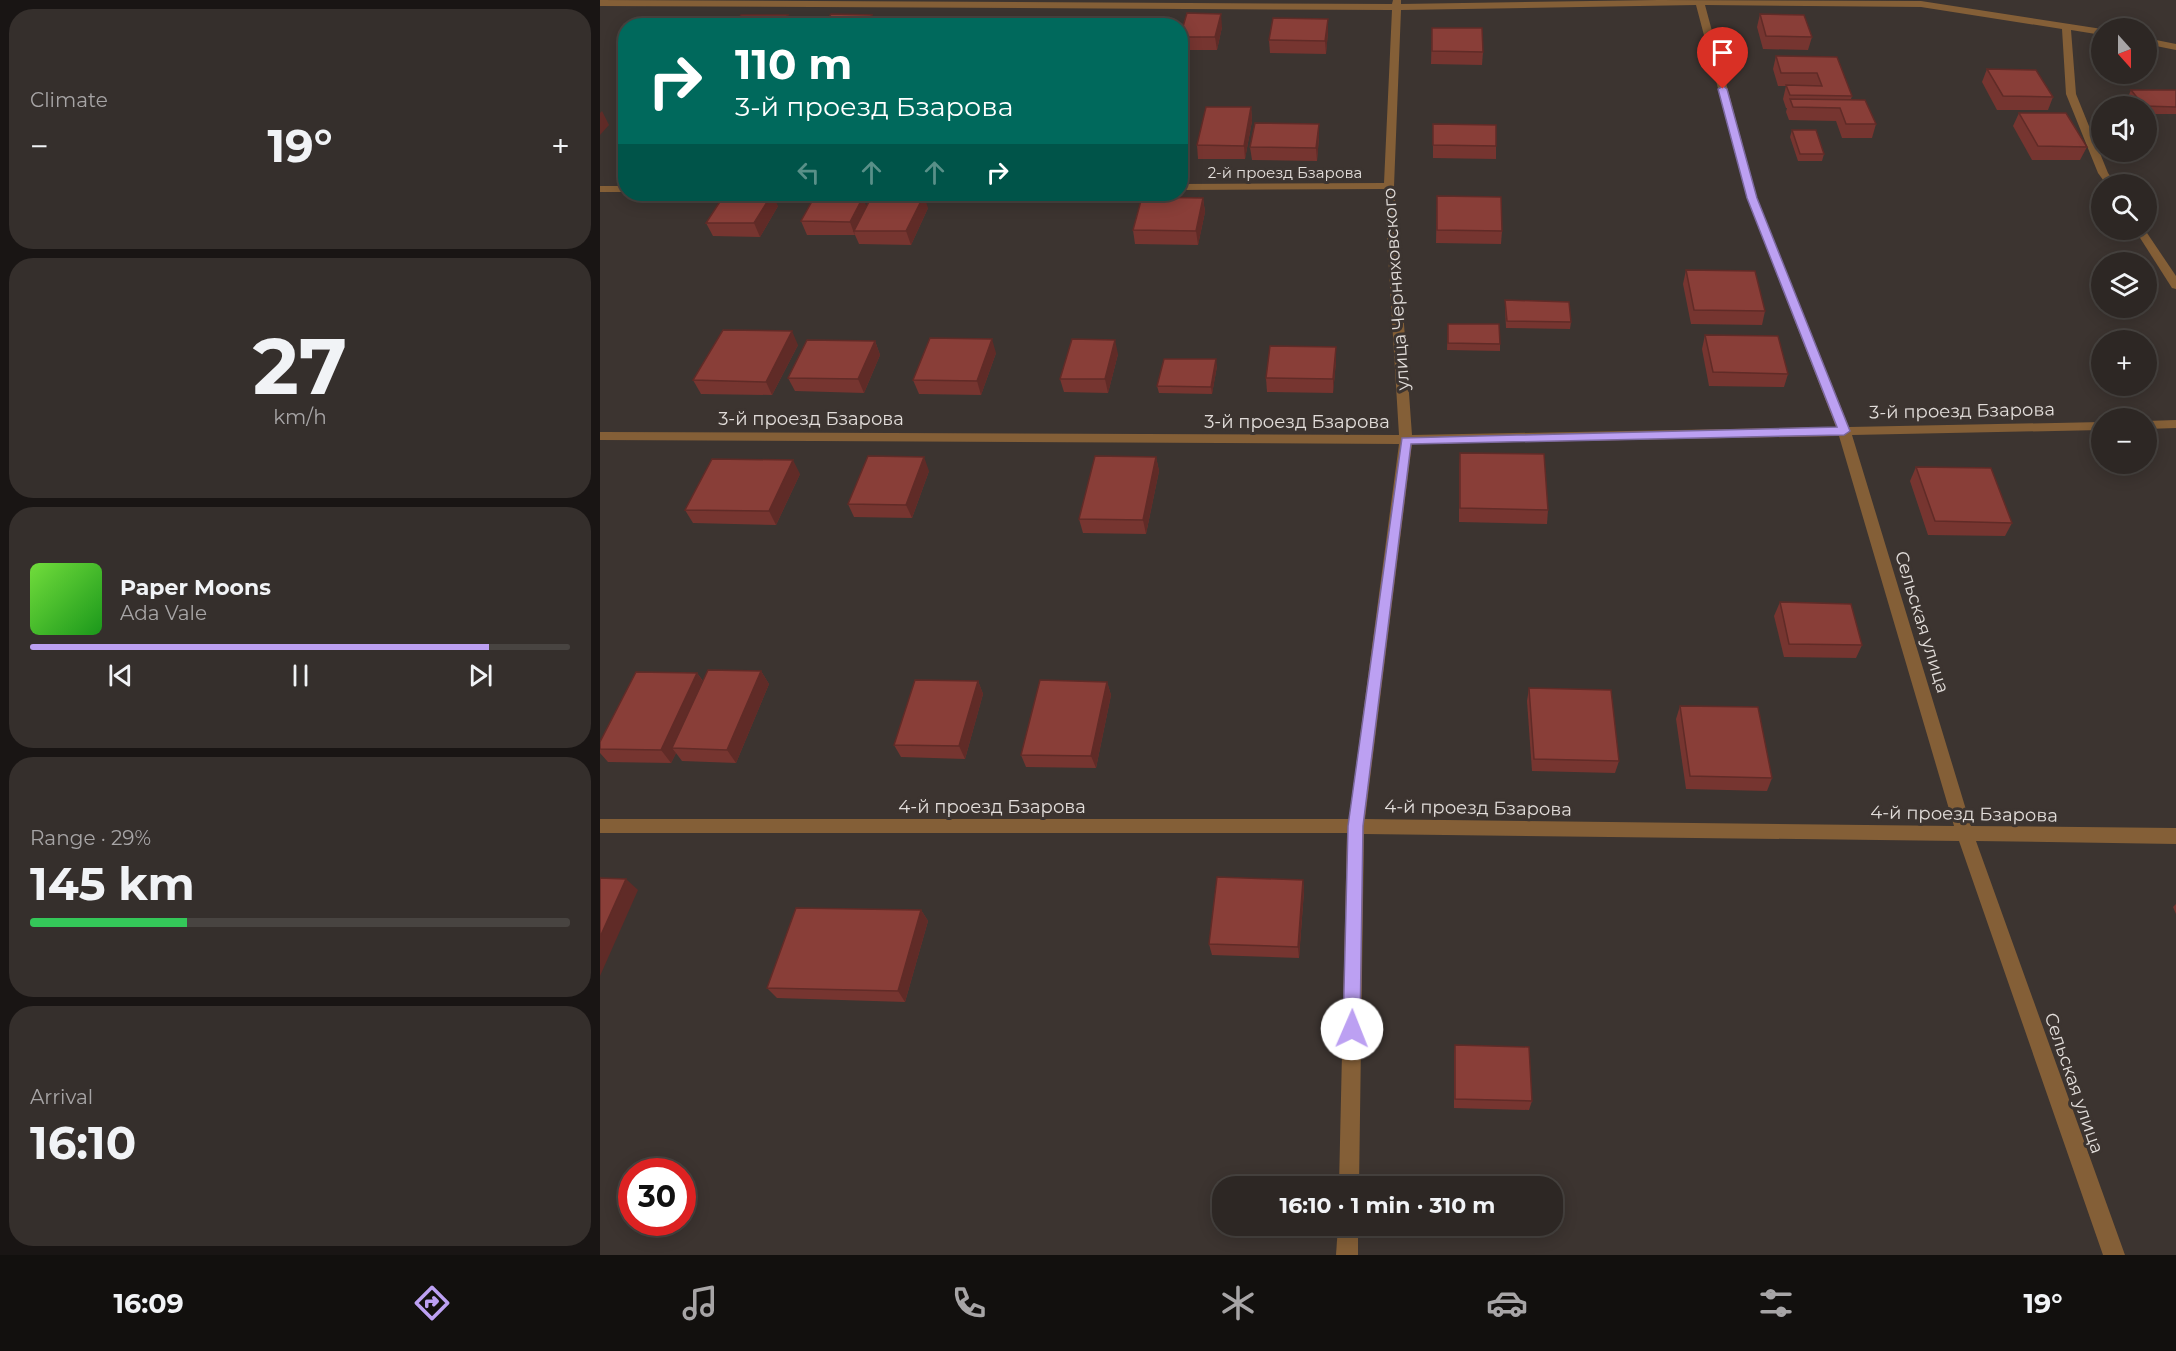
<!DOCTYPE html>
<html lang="en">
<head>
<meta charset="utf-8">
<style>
	body { margin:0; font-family:Montserrat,sans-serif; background:#352f2c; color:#f1f3f6; height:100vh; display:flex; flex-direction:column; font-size:22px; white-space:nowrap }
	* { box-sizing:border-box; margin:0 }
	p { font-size:20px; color:#a7a5a6 }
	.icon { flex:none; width:33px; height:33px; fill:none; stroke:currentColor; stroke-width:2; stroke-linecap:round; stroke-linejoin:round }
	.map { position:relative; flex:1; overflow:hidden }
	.drawer { display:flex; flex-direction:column; gap:9px; padding:9px; background:#191514; width:600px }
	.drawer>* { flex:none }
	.top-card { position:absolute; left:18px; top:18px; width:570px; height:183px; border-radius:24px; box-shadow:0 3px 15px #0003,0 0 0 2px #484441; background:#00695c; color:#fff; overflow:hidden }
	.needle { width:39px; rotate:159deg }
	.controls { position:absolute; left:1491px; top:18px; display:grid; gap:12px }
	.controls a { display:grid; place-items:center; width:66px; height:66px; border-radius:50%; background:#2d2724; box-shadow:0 3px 15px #0003,0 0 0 2px #484441; font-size:30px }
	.speed { position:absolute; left:18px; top:1158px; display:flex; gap:12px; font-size:30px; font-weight:700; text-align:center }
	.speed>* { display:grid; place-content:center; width:78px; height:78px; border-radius:50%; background:#2d2724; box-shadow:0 3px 15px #0003,0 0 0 2px #484441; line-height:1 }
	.speed .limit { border:9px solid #d22; background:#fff; color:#111 }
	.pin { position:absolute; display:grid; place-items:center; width:51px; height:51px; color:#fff; margin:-62px -26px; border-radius:50% 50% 50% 0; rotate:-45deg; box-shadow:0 0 6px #0007 }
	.pin .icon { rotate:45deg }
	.me { position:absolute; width:66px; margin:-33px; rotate:1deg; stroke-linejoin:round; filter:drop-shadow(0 0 4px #0008) }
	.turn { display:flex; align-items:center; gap:21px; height:126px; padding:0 18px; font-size:27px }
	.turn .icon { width:78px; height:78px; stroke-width:2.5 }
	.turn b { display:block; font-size:42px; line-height:51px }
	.lanes { display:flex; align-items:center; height:57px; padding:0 18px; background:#0003; justify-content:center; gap:30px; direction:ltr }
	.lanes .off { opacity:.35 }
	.big { font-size:45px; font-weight:700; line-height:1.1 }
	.drawer .tile { flex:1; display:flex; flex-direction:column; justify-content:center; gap:9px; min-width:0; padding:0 21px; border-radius:24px; background:#352f2c }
	.drawer .dial { align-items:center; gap:0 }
	.dial b { font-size:78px; line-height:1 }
	.song { display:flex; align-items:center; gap:18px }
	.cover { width:72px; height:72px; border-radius:9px; background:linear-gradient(135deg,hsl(100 70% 55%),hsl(120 70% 35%)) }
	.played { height:6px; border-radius:3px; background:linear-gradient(90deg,#bca0f2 85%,#484441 85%) }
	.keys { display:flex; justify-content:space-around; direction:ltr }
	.heat { display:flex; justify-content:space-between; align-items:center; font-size:33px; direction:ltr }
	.charge { height:9px; border-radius:4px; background:linear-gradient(90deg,#34c759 29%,#484441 0) }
	.trip { position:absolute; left:612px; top:1176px; width:351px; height:60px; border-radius:24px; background:#2d2724; box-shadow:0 3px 15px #0003,0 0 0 2px #484441; font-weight:700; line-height:60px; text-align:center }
	.tabs { display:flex; height:96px; justify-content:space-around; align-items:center; background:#12100e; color:#a7a5a6 }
	.tabs .icon { width:42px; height:42px }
	.tabs .on { color:#bca0f2 }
	.tabs b { font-size:27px; color:#f1f3f6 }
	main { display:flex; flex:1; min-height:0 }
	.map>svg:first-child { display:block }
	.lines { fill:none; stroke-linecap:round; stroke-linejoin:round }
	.street { fill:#845f37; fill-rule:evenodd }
	.wall { fill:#763530 }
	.shaded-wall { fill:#602b27 }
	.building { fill:#893e38; stroke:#602b27; stroke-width:1.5 }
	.route { fill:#bca0f2; stroke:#7a689d; stroke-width:1.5 }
	.labels { text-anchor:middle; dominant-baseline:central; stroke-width:6; stroke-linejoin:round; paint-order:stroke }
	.far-street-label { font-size:15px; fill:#e2ddda; stroke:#3c3430 }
	.street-label { font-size:18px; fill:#e2ddda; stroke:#3c3430 }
</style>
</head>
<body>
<main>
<section class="drawer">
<div class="tile"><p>Climate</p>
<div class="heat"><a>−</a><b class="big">19°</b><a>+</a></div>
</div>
<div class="tile dial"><b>27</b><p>km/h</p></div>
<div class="tile">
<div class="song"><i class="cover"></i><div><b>Paper Moons</b><p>Ada Vale</p></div></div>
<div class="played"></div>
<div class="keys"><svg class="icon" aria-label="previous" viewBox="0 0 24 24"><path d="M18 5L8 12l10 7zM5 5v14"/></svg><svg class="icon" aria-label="pause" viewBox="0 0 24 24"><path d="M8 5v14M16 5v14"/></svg><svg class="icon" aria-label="next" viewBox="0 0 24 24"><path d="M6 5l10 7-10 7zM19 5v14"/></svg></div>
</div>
<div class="tile"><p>Range · 29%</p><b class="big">145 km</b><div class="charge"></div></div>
<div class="tile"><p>Arrival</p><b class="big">16:10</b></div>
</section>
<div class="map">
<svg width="1576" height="1255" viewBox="0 0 1576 1255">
	<rect width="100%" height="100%" fill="#3c3430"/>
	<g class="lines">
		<!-- street -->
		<g class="street">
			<path d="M0,0L792,4L793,0H801V4L1058,0L1321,1L1502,29V35L1471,30L1476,94L1508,173L1516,184H1506L1498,173L1466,94L1462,29L1321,7L1105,5L1157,198L1249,427L1502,422V430L1252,435L1371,826L1576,828V844L1376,841L1525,1255H1503L1359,841L764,834L759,1186H739L747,833H0V819H749L799,444L0,440V432L799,435L784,189L580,190V184L784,183L792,10L0,6ZM1096,5L1147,198L1236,427L812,435L794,186L801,10ZM1239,436L1354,826L765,819L812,444Z"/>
			<polygon points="1546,38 1576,44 1576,50 1546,44"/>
			<rect x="0" y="186" width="26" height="6"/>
			<polygon points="1535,230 1545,230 1576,276 1576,289 1572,288"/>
			<polygon points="1576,420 1576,428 1546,429 1546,421"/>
			<polygon points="738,1226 758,1226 758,1255 736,1255"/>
		</g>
	</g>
	<!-- wall -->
	<g class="wall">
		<polygon points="1160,14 1212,37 1208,50 1163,49 1157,27"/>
		<polygon points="728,19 728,32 726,54 670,53 669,40"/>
		<polygon points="622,27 617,50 582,50 580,35"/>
		<polygon points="832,28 883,52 882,65 831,64"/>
		<polygon points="1176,56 1237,57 1252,96 1251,99 1276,124 1272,138 1242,138 1236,121 1189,120 1186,112 1187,108 1186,108 1183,99 1186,86 1178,86 1173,69"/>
		<polygon points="1387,69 1453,97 1448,110 1397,110 1382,82"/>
		<polygon points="1531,90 1576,90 1576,114 1546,114 1546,106 1536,106 1528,97"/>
		<polygon points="651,107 652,121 645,159 598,159 597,145"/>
		<polygon points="1419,113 1487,147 1480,160 1432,160 1413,126"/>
		<polygon points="833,124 896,146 896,159 833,158"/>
		<polygon points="1192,130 1224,154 1222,161 1198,161 1190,137"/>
		<polygon points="719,137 717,161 652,160 650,147"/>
		<polygon points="837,196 902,231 901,244 836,243"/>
		<polygon points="603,198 605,212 598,245 535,244 533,230"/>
		<polygon points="178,206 160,237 113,236 106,223"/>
		<polygon points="266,206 328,208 311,245 259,244 255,235 207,235 201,221"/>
		<polygon points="1086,270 1165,311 1162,325 1091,324 1083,284"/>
		<polygon points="905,300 971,322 970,329 906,328 905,307"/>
		<polygon points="848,324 900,344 900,351 847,350"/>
		<polygon points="1105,335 1188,374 1184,387 1109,386 1102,349"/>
		<polygon points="275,341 280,355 264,393 195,391 188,378"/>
		<polygon points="198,345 172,395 101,394 93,380"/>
		<polygon points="396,353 381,395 319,394 313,380"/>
		<polygon points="518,354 508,393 464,392 460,379"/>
		<polygon points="736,361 733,393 667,392 666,378"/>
		<polygon points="617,366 612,394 559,393 557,386"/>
		<polygon points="860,453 948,510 947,524 859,522 859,466"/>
		<polygon points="556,457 559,471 546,534 483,533 479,519"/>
		<polygon points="1316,467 1412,523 1405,536 1328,535 1310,481"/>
		<polygon points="329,471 312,518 254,517 248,504"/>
		<polygon points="200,474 176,525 93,523 85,510"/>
		<polygon points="1180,602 1262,645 1256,658 1184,657 1174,616"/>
		<polygon points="161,671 169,684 136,763 82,761 76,753 71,763 8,762 0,753 0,742 97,673 103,681"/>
		<polygon points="378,681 383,694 365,759 301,757 294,745"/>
		<polygon points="507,682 511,695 496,768 426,767 421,755"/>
		<polygon points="929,688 1019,761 1015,773 932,771 927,701"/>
		<polygon points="1080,706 1172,778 1167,791 1086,789 1076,719"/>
		<polygon points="703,880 704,891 699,958 612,955 609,944"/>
		<polygon points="1576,904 1576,914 1573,907"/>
		<polygon points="321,910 328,921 305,1002 177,998 167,988"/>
		<polygon points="855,1045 932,1101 929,1110 854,1108 854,1054"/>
	</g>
	<!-- shaded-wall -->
	<g class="shaded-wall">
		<polygon points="621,14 622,27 617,50 615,37"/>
		<polygon points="188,15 191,26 180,26"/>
		<polygon points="272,15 275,26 265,26"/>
		<polygon points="110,17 114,26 104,26"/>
		<polygon points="728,19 728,32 726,54 725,41"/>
		<polygon points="651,107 652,121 645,159 644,146"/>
		<polygon points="2,111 9,125 0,135 0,113"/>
		<polygon points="719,124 719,137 717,161 716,148"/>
		<polygon points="172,194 178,206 160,237 154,223"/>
		<polygon points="324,195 328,208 311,245 306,231"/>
		<polygon points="263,197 268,211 254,231 255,236 250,222"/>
		<polygon points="603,198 605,212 598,245 596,231"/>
		<polygon points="192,331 198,345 172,395 166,382"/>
		<polygon points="392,339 396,353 381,395 377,381"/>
		<polygon points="515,340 518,354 508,393 505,379"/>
		<polygon points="275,341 280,355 264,393 258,379"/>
		<polygon points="736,347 736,361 733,393 733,379"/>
		<polygon points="616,359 617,366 612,394 611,387"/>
		<polygon points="324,457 329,471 312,518 306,505"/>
		<polygon points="556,457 559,471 546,534 543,520"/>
		<polygon points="193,460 200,474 176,525 169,511"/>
		<polygon points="161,671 169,684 136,763 127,750"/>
		<polygon points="97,673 106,686 72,748 76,753 71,763 61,750"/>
		<polygon points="378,681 383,694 365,759 359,746"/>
		<polygon points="507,682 511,695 496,768 491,756"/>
		<polygon points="26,879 38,890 0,976 0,937"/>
		<polygon points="703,880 704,891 699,958 698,947"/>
		<polygon points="321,910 328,921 305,1002 298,991"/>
	</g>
	<!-- building -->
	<g class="building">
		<polygon points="587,13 621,14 615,37 580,37"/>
		<polygon points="231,14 272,15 265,26 223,26"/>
		<polygon points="1160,14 1204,15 1212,37 1166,36"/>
		<polygon points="141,15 188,15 180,26 132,26"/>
		<polygon points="63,17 110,17 104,26 56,26"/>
		<polygon points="673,18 728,19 725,41 669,40"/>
		<polygon points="832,28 882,28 883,52 832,51"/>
		<polygon points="1176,56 1237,57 1252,96 1190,95 1186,85 1222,86 1217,73 1181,73"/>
		<polygon points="1387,69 1436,70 1453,97 1403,96"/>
		<polygon points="1531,90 1576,90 1576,107 1544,106"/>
		<polygon points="1190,99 1265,100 1276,124 1246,124 1240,108 1193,107"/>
		<polygon points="606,107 651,107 644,146 597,145"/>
		<polygon points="1419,113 1466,113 1487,147 1438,146"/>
		<polygon points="655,123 719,124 716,148 650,147"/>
		<polygon points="833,124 896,125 896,146 833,145"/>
		<polygon points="1192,130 1216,130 1224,154 1200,154"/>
		<polygon points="125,194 172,194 154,223 106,223"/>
		<polygon points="273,194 324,195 306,231 254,231"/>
		<polygon points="215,196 263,197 250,222 201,221"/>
		<polygon points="837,196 901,197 902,231 837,230"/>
		<polygon points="542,197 603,198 596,231 533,230"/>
		<polygon points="1086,270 1155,271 1165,311 1094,310"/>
		<polygon points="905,300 969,302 971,322 907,321"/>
		<polygon points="848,324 899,324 900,344 848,343"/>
		<polygon points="123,330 192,331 166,382 93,380"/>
		<polygon points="1105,335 1178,336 1188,374 1113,372"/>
		<polygon points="330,338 392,339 377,381 313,380"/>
		<polygon points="472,339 515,340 505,379 460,379"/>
		<polygon points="207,340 275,341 258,379 188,378"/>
		<polygon points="670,346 736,347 733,379 666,378"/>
		<polygon points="564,359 616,359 611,387 557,386"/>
		<polygon points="860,453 944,454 948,510 860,508"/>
		<polygon points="268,456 324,457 306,505 248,504"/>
		<polygon points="495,456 556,457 543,520 479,519"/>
		<polygon points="112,459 193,460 169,511 85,510"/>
		<polygon points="1316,467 1391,468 1412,523 1335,521"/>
		<polygon points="1180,602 1251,604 1262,645 1189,644"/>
		<polygon points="108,670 161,671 127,750 72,748"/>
		<polygon points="36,672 97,673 61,750 0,749 0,742"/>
		<polygon points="315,680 378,681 359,746 294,745"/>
		<polygon points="440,680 507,682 491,756 421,755"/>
		<polygon points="929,688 1011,690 1019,761 934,759"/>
		<polygon points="1080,706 1158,707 1172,778 1090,776"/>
		<polygon points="617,877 703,880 698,947 609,944"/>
		<polygon points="0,878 26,879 0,937"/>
		<polygon points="196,908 321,910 298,991 167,988"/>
		<polygon points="855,1045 929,1047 932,1101 855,1099"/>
	</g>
	<!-- route -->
	<polygon class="route" points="1123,86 1127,89 1157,198 1250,431 1244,435 811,444 763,826 760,1029 758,1035 752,1037 746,1035 743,1029 748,826 802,438 1237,427 1147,198 1118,89"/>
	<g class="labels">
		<!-- far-street labels -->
		<g class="far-street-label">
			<text x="685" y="172">2-й проезд Бзарова</text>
		</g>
		<!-- street labels -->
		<g class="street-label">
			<text transform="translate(796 289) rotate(-94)">улица Черняховского</text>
			<text transform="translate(1362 411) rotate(-1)">3-й проезд Бзарова</text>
			<text x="211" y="419">3-й проезд Бзарова</text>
			<text x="697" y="422">3-й проезд Бзарова</text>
			<text transform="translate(1322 622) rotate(73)">Сельская улица</text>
			<text x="392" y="807">4-й проезд Бзарова</text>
			<text transform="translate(878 808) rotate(1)">4-й проезд Бзарова</text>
			<text transform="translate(1364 814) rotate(1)">4-й проезд Бзарова</text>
			<text transform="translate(1474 1083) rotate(71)">Сельская улица</text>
		</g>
	</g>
</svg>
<div class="controls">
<a><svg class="needle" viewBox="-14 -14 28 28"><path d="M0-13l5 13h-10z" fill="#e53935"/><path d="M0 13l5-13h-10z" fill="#a7a5a6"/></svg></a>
<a><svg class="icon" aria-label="sound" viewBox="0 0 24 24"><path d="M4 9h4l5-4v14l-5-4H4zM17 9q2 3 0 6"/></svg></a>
<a><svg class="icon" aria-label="search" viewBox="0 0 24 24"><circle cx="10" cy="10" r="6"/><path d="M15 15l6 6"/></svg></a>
<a><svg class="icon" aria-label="layers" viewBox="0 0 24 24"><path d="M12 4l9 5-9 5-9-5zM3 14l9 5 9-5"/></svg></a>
<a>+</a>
<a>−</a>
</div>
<div class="speed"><div class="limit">30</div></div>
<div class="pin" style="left:1123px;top:89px;background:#d93025"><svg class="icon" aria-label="arrive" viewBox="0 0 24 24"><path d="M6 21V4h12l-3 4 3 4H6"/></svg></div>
<svg class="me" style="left:752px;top:1029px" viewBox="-20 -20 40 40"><circle r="19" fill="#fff"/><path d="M0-13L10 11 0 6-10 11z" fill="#bca0f2"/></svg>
<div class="trip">16:10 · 1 min · 310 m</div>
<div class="top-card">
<div class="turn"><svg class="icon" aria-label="right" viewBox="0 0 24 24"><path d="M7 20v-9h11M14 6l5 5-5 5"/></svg><div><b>110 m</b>3-й проезд Бзарова</div></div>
<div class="lanes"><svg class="icon off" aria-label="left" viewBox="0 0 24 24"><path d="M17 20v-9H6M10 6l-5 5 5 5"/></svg><svg class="icon off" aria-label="ahead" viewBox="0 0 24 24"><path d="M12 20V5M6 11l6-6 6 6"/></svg><svg class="icon off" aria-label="ahead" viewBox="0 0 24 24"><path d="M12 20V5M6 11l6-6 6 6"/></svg><svg class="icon" aria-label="right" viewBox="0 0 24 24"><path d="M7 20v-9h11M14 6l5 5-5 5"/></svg></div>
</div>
</div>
</main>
<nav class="tabs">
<b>16:09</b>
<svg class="icon on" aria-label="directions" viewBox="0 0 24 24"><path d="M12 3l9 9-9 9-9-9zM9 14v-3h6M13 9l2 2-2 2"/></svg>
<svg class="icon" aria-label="music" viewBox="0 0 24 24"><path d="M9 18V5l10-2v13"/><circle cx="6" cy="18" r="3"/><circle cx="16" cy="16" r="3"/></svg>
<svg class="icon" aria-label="phone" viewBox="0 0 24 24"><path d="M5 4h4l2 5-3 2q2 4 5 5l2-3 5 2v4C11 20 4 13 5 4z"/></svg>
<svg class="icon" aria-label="climate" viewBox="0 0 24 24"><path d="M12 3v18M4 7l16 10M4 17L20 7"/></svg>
<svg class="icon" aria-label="car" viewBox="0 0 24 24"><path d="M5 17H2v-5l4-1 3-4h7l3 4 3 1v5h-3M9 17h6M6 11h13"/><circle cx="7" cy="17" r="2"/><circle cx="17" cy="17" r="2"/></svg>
<svg class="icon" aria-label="filters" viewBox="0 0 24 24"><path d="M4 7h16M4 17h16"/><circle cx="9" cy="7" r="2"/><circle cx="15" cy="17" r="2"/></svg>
<b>19°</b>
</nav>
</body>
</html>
